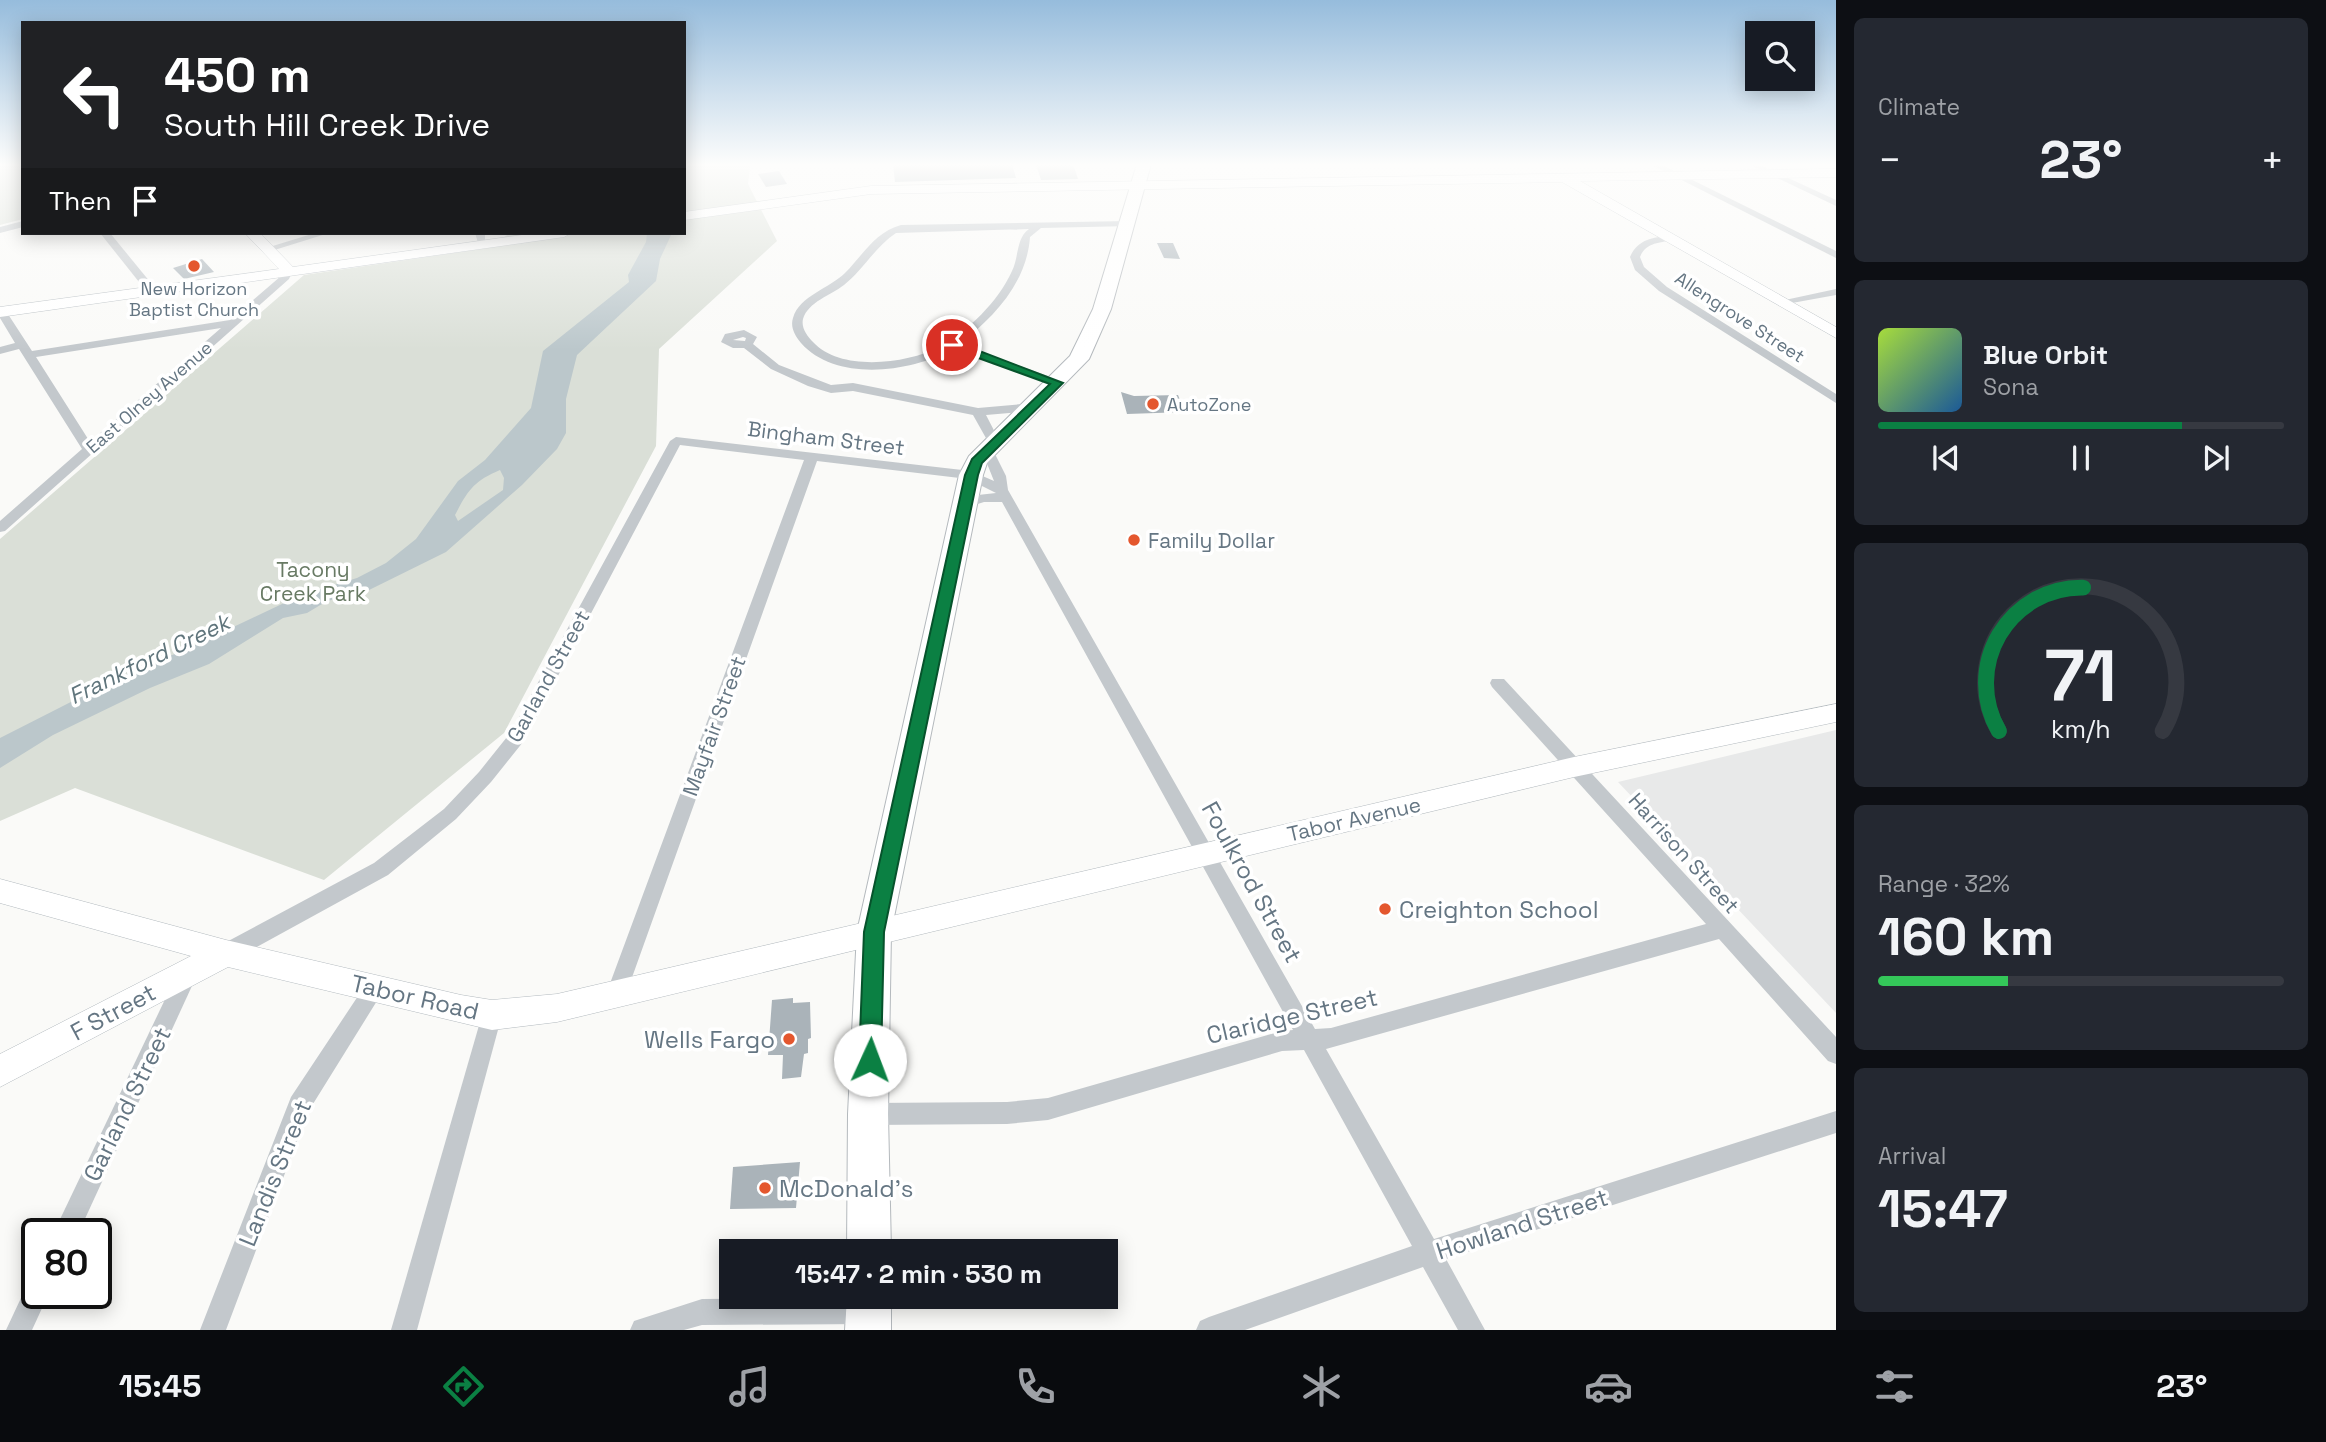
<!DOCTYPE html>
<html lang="en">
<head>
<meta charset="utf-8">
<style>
	body { margin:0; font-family:"Space Grotesk",sans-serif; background:#242831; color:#f1f3f6; height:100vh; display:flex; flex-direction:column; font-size:26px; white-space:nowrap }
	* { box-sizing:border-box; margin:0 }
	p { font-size:23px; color:#9ea1a6 }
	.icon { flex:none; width:38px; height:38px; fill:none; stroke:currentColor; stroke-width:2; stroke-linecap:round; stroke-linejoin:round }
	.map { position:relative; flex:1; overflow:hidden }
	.side { display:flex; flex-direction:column; gap:18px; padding:18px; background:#0d0f14; width:490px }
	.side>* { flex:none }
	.guide { position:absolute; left:21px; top:21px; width:665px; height:214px; border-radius:0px; box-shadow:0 4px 18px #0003; background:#202124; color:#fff; overflow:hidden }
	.tools { position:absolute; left:1745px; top:21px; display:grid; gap:14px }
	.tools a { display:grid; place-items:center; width:70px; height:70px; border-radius:0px; background:#171b24; box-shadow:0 4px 18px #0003; font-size:35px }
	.speed { position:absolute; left:21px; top:1218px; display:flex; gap:14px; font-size:35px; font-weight:700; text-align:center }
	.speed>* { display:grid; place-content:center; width:91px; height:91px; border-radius:50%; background:#171b24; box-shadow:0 4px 18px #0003; line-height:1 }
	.speed .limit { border:4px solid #111; border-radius:10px; background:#fff; color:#111 }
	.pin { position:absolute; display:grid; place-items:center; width:60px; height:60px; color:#fff; margin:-30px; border:4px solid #fff; border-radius:50%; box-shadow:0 2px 7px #0007 }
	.me { position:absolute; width:77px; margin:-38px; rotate:2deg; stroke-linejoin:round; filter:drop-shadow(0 0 5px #0008) }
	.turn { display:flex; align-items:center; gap:24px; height:147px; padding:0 28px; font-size:32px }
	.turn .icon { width:91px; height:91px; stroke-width:2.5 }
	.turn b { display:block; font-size:49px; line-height:60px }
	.then { display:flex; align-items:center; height:66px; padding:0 28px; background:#0003; gap:14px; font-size:26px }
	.big { font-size:52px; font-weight:700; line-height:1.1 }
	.side .widget { flex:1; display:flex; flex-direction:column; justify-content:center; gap:10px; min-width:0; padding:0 24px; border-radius:10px; background:#242831 }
	.side .dial { align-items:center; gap:0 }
	.dial svg { height:182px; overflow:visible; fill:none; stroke:#363941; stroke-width:7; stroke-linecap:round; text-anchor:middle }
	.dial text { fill:#f1f3f6; stroke:none }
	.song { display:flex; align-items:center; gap:21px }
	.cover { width:84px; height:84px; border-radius:10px; background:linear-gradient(135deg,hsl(80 70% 55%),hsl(210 70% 35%)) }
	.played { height:7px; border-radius:4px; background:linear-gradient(90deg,#0b8043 75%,#363941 75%) }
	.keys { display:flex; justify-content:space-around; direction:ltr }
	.heat { display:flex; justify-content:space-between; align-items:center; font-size:38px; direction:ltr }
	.charge { height:10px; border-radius:5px; background:linear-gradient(90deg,#34c759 32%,#363941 0) }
	.trip { position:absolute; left:719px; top:1239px; width:399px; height:70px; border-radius:0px; background:#171b24; box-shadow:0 4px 18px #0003; font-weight:700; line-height:70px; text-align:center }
	.tab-bar { display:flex; height:112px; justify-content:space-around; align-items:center; background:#090b0e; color:#9ea1a6 }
	.tab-bar .icon { width:49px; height:49px }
	.tab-bar .on { color:#0b8043 }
	.tab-bar b { font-size:32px; color:#f1f3f6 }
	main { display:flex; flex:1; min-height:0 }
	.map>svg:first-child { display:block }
	.built { fill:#e8e9e9 }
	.green { fill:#dadfd7 }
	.water { fill:#bbc7cb; fill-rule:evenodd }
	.building { fill:#aab3b9 }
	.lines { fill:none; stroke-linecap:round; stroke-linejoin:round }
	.secondary-casing { stroke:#b3babf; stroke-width:1 }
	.highway-casing { stroke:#b4b9bd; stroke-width:2 }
	.street { fill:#c3c8cc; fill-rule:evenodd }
	.secondary { fill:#fff; fill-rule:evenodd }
	.highway { fill:#fff; fill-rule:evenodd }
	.route { fill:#0b8043; stroke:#07532c; stroke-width:2 }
	.poi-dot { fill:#e4572e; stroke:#fff; stroke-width:2.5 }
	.labels { text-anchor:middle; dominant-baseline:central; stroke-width:7; stroke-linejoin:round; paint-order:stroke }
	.far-poi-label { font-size:18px; fill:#657683; stroke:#fff }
	.far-street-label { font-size:18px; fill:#657683; stroke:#fff }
	.street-label { font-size:21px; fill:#657683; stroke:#fff }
	.poi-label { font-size:21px; fill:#657683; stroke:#fff; text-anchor:start }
	.park-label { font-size:21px; fill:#687a64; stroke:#fff }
	.water-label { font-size:23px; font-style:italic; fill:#60757c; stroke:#fff }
	.near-street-label { font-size:24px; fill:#657683; stroke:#fff }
	.near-poi-label { font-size:24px; fill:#657683; stroke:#fff; text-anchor:start }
</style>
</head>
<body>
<main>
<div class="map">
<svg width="1836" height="1330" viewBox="0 0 1836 1330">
	<rect width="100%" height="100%" fill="#fafaf8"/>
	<!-- built -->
	<polygon class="built" points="1836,730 1836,1013 1618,782"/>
	<!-- green -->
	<g class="green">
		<polygon points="0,164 23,164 23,219 0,225"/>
		<polygon points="684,164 753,164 750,166 748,184 777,241 659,349 656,446 504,733 324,880 75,788 0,821 0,539 304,275 488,248 510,233 684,233"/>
	</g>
	<!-- water -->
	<path class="water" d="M647,233H672L660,259L656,281L577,355L566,399V433L557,449L522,485L446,552L365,592L327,601L307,613L283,618L209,664L150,688L53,735L0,768V738L122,676L189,648L301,595L357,578L386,563L416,539L458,481L485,460L531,408L543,351L629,282L628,275L646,242ZM500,470L504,478L503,490L458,521L455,515C468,490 474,481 500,470Z"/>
	<!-- building -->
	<g class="building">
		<polygon points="893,164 1012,164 1016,178 895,182"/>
		<polygon points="1036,164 1073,164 1078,179 1041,180"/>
		<polygon points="779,171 787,184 766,187 758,174"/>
		<polygon points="1157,243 1173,243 1180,259 1164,258"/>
		<polygon points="202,259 214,272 184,279 173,268"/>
		<polygon points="1121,392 1134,396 1178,395 1185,412 1127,414"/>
		<polygon points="793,998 793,1003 810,1002 811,1038 808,1039 808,1053 804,1054 801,1077 782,1079 783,1055 768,1055 772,1000"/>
		<polygon points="800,1162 796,1208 730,1209 733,1167"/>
	</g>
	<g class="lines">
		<!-- secondary casing -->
		<g class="secondary-casing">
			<g id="secondary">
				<polygon points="1836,169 1836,177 1580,181 1836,327 1836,338 1562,182 871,194 684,220 684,212 871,186"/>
				<polygon points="245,233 260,233 293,267 536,233 571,233 564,237 0,317 0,307 279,269"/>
				<polygon points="1836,704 1836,722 1574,777 557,1022 492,1030 228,967 0,1087 0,1054 191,956 0,903 0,879 226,940 461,995 492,1000 557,994 1574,757"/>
			</g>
		</g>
		<!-- highway casing -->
		<g class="highway-casing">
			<g id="highway">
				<polygon points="1137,164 1151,164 1111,309 1089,359 987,463 983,475 891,932 888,1114 891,1251 847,1251 848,1114 857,932 959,475 969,456 1070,356 1093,309"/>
				<polygon points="847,1297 891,1297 891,1330 845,1330"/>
			</g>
		</g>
		<!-- street -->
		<g class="street">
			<polygon points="1650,164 1660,164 1836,251 1836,258"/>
			<polygon points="1748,164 1758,164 1836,200 1836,206"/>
			<polygon points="23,221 23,227 0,233 0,227"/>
			<path d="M1128,221L1131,222V226L1041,228L1030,237C1027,282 994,318 959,344L1062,381V385H1054L952,349C911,373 835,382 801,343C795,336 790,327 793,318C799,296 830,288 845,273C863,255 875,232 901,225ZM1029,229C1016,238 1019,257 1012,271C998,302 968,331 939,347C907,364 840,372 813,342C807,336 801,328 803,319C808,302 831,295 844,285C863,270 875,247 896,233Z"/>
			<polygon points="100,233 110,233 155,288 155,292 147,292"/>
			<polygon points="315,233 329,233 268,252 263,249"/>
			<polygon points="475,233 485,233 485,246 479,246"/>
			<path d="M1670,235L1675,238L1673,240C1660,243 1646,242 1640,257L1644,267L1667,287L1836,394V403L1659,291L1635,270L1630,257C1638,239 1652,238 1670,235Z"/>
			<path d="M283,270L292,272L289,279L5,531L0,532V521L82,449L19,349L0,354V347L15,343L0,318V307L4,308L32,351L230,320L281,276ZM221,328L90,442L36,357Z"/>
			<polygon points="1836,289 1836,295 1781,305 1776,302"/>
			<path d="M744,330L757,337L753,344L779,365L831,385L853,383L978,408L1034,403L1040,407L1034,411L986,415L1001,444L999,447H991L973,415L853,391L831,393L808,386L771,369L744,348H733L721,342L725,334ZM743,337L746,338L745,341L733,340Z"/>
			<polygon points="676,437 971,471 994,481 982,451 988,447 992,448 1006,476 1008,490 1315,1029 1331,1028 1706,924 1492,687 1490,683 1492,679 1504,679 1836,1037 1836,1064 1828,1061 1719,939 1326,1049 1434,1239 1836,1111 1836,1133 1446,1259 1485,1330 1458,1330 1423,1267 1245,1330 1196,1330 1200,1321 1209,1317 1412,1246 1304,1050 1282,1051 1048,1120 1007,1124 868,1125 860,1122 857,1114 860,1106 868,1103 1007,1102 1048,1098 1282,1031 1293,1030 1002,502 984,502 965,508 958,504 978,495 996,493 968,479 817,461 625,997 622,1004 615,1007 608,1004 605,997 804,460 680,445 523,742 491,782 456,819 388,875 233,960 226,962 219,960 216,953 219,946 374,863 444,809 479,772 511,732 670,441"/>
			<polygon points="187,965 194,968 197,975 78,1234 53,1234 180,968"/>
			<polygon points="375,978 382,981 385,988 308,1112 226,1330 200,1330 291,1097 368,981"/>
			<polygon points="492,1005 499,1008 502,1015 417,1330 391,1330 482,1015 485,1008"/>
			<polygon points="37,1280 37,1293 49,1293 32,1330 6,1330 28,1283"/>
			<polygon points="866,1298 875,1302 879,1311 875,1320 866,1324 702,1325 684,1330 630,1330 634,1321 702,1299"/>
		</g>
		<!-- secondary -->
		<use href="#secondary" class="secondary"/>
		<!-- highway -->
		<use href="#highway" class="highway"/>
	</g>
	<!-- sky -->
	<linearGradient id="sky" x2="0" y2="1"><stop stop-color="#96bcdc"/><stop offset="0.47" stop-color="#fdfdfc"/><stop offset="1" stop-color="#fdfdfc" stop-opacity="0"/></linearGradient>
	<rect width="1836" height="350" fill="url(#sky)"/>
	<!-- route -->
	<polygon class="route" points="948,342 956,342 1063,383 982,463 978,475 884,932 881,1060 878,1068 870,1071 862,1068 859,1060 864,932 965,475 972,459 1050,384 948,347"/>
	<!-- markers -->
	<g class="poi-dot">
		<circle cx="194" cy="266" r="7"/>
		<circle cx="1153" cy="404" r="7"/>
		<circle cx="1134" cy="540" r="7"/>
		<circle cx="1385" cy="909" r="7"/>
		<circle cx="789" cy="1039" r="7"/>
		<circle cx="765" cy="1188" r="7"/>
	</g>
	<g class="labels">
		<!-- far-poi labels -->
		<g class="far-poi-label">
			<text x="194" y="288">New Horizon<tspan x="194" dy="21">Baptist Church</tspan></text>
			<text x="1167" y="404" text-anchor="start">AutoZone</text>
		</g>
		<!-- far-street labels -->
		<g class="far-street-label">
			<text transform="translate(1740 317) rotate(33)">Allengrove Street</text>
			<text transform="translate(149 397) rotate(-41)">East Olney Avenue</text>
		</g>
		<!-- street labels -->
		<g class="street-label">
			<text transform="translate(826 438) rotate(7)">Bingham Street</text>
			<text transform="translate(548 676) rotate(-61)">Garland Street</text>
			<text transform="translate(714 726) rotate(-70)">Mayfair Street</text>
			<text transform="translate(1354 819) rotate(-13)">Tabor Avenue</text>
			<text transform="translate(1684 853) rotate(48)">Harrison Street</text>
		</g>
		<!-- poi labels -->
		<g class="poi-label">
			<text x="1148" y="540">Family Dollar</text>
		</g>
		<!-- park labels -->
		<g class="park-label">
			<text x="313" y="569">Tacony<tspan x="313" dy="24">Creek Park</tspan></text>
		</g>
		<!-- water labels -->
		<g class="water-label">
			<text transform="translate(149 659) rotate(-26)">Frankford Creek</text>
		</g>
		<!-- near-street labels -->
		<g class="near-street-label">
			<text transform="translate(1252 882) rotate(61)">Foulkrod Street</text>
			<text transform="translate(415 997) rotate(13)">Tabor Road</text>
			<text transform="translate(113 1012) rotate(-28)">F Street</text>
			<text transform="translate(1292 1016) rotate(-13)">Claridge Street</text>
			<text transform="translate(127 1104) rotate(-64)">Garland Street</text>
			<text transform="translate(275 1173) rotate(-68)">Landis Street</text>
			<text transform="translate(1522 1224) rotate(-18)">Howland Street</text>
		</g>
		<!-- near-poi labels -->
		<g class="near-poi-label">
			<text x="1399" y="909">Creighton School</text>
			<text x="775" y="1039" text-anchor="end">Wells Fargo</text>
			<text x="779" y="1188">McDonald's</text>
		</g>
	</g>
</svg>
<div class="tools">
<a><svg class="icon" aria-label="search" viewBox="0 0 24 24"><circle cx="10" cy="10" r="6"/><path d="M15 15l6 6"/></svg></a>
</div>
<div class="speed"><div class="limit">80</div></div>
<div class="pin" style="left:952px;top:345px;background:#d93025"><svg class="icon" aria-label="arrive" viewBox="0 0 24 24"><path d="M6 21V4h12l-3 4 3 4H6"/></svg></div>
<svg class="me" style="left:870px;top:1060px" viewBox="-20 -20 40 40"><circle r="19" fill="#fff"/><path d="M0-13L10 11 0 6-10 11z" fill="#0b8043"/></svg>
<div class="trip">15:47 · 2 min · 530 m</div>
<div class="guide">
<div class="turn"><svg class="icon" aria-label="left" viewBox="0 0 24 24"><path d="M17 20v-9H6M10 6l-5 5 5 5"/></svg><div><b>450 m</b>South Hill Creek Drive</div></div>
<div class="then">Then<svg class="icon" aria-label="arrive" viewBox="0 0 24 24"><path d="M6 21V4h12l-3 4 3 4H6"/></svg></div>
</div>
</div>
<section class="side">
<div class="widget"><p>Climate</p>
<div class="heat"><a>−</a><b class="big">23°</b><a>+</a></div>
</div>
<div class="widget">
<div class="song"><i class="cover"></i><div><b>Blue Orbit</b><p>Sona</p></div></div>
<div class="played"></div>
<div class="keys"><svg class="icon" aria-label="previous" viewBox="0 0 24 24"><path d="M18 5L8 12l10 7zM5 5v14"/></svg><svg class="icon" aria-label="pause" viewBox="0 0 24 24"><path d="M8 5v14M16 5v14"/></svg><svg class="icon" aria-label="next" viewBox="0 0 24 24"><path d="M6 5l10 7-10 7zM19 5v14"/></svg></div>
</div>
<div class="widget dial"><svg viewBox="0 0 100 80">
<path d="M14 69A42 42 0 1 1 86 69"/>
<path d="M14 69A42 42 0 0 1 51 6" stroke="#0b8043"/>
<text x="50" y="56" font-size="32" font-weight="700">71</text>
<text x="50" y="72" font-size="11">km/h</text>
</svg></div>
<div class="widget"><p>Range · 32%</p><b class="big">160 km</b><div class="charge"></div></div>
<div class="widget"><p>Arrival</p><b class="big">15:47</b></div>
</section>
</main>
<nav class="tab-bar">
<b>15:45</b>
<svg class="icon on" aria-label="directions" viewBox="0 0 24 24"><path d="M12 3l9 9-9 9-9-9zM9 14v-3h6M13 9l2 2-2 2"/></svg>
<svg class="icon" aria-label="music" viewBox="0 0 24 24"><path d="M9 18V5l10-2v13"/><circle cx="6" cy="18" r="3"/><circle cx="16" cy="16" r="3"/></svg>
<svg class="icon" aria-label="phone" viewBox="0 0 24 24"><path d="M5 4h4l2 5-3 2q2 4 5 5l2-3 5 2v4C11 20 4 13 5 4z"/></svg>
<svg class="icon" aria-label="climate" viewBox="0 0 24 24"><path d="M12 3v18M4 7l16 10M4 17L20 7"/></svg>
<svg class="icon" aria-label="car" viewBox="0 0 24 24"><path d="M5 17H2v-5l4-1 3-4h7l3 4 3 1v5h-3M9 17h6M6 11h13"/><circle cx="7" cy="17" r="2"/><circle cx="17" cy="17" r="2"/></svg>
<svg class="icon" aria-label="filters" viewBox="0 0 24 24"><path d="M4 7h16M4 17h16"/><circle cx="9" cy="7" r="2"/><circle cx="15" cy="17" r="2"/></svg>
<b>23°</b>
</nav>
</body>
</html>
